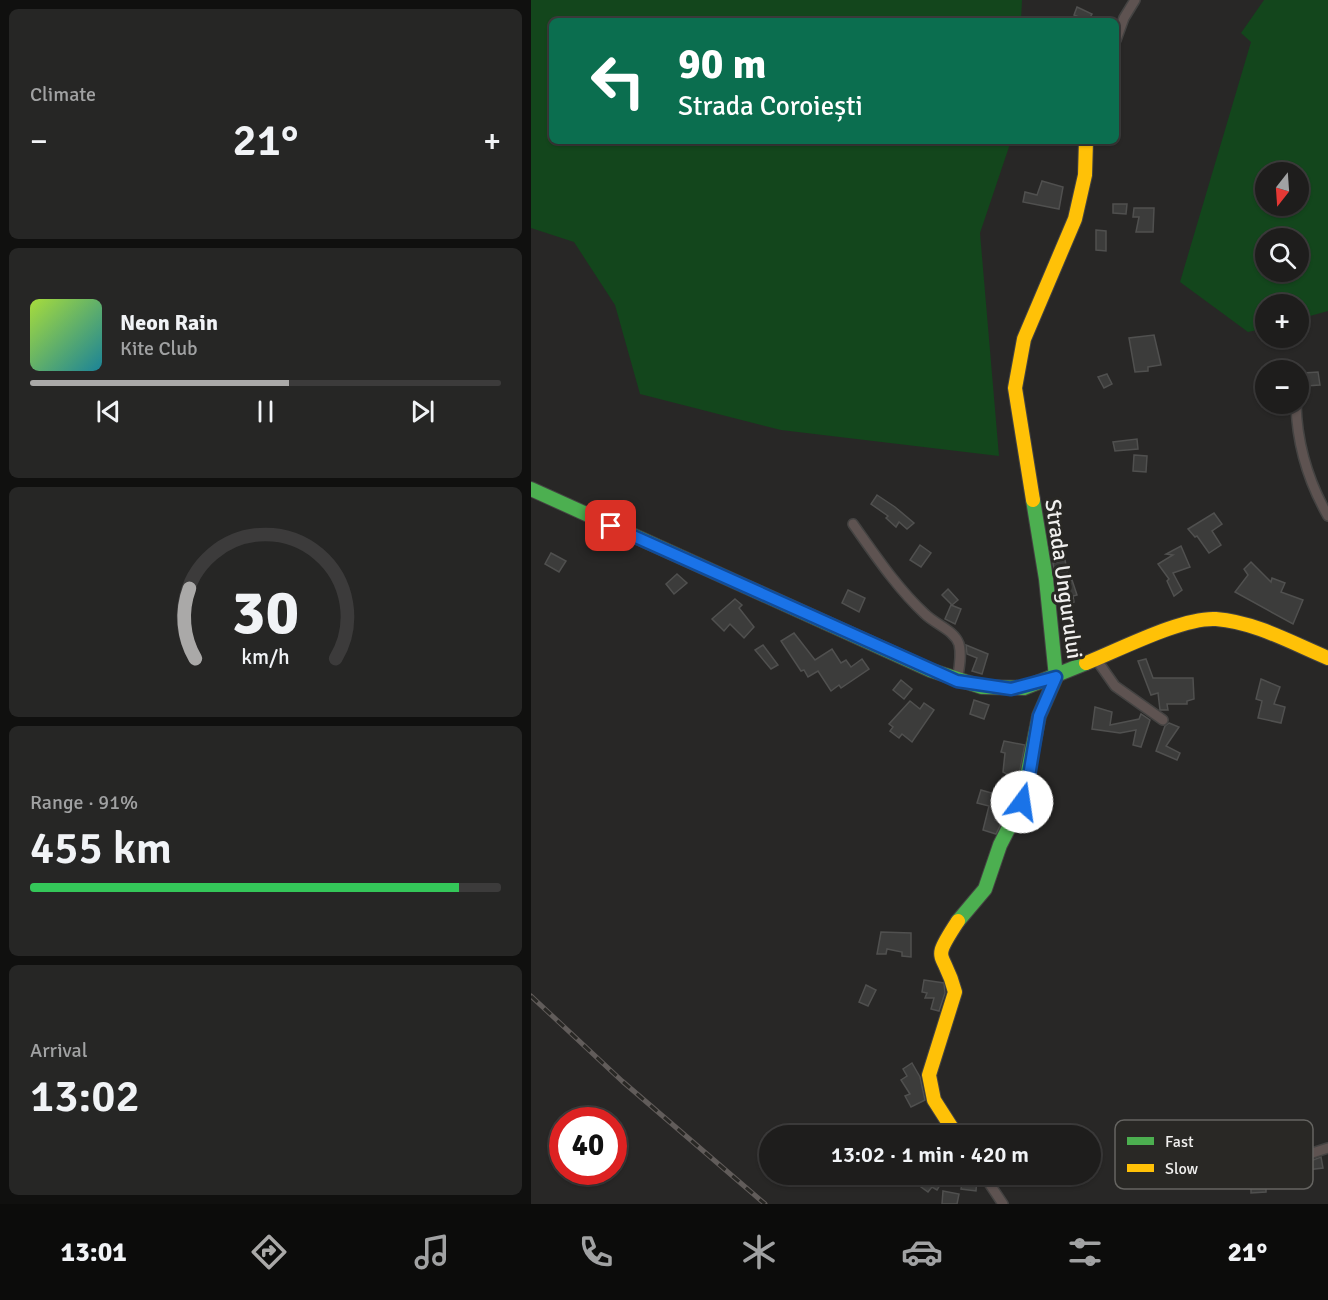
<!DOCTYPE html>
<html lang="en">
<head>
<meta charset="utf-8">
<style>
	body { margin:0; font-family:Signika,sans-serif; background:#262625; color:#f1f3f6; height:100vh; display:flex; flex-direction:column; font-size:22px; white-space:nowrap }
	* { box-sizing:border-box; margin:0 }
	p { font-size:20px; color:#a1a2a3 }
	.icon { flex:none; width:33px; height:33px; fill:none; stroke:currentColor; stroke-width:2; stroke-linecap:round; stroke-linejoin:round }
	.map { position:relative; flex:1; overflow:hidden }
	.side { display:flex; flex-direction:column; gap:9px; padding:9px; background:#10100f; width:531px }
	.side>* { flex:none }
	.hud { position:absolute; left:18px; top:18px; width:570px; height:126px; border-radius:9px; box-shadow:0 2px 4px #0004,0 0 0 2px #3c3b3b; background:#0b6e4f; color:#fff; overflow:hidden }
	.needle { width:39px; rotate:197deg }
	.tools { position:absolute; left:724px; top:162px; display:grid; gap:12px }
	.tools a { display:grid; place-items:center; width:54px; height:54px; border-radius:50%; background:#1e1d1c; box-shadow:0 2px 4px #0004,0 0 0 2px #3c3b3b; font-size:30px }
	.speed { position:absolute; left:18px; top:1107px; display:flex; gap:12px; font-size:30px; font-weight:700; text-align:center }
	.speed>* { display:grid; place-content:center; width:78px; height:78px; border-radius:50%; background:#1e1d1c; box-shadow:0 2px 4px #0004,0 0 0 2px #3c3b3b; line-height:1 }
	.speed .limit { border:9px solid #d22; background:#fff; color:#111 }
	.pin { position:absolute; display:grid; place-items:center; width:51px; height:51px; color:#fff; margin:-26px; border-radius:12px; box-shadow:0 3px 9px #0006 }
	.me { position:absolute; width:66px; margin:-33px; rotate:14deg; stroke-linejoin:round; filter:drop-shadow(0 0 4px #0008) }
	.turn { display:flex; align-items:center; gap:21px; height:126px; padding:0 30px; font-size:27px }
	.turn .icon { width:78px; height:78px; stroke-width:2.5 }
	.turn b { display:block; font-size:42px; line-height:51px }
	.big { font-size:45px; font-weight:600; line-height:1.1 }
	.side .tile { flex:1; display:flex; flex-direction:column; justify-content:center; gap:9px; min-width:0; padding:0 21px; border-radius:9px; background:#262625 }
	.side .dial { align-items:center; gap:0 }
	.dial svg { height:156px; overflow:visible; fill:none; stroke:#3c3b3b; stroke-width:7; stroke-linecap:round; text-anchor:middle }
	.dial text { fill:#f1f3f6; stroke:none }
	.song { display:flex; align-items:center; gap:18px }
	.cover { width:72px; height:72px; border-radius:9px; background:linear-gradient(135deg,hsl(80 70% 55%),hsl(190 70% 35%)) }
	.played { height:6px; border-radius:3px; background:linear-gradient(90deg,#aaa9a8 55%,#3c3b3b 55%) }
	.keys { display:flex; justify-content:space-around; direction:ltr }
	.heat { display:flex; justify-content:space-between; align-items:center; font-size:33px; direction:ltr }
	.charge { height:9px; border-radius:4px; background:linear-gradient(90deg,#34c759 91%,#3c3b3b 0) }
	.trip { position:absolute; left:228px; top:1125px; width:342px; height:60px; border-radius:30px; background:#1e1d1c; box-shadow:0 2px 4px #0004,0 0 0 2px #3c3b3b; font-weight:600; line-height:60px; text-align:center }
	.tab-bar { display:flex; height:96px; justify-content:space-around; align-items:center; background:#0c0c0b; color:#a1a2a3 }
	.tab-bar .icon { width:42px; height:42px }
	.tab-bar .selected { color:#aaa9a8 }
	.tab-bar b { font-size:27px; color:#f1f3f6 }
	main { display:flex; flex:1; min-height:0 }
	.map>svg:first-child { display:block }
	.green { fill:#13461c; fill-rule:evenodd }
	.building { fill:#3c3c3b; stroke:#50504f; stroke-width:1.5 }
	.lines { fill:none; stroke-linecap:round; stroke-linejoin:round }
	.street-casing { stroke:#444342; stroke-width:12 }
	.fast-casing { stroke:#444342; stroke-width:16 }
	.slow-casing { stroke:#444342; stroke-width:16 }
	.street { stroke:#5e5351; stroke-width:9 }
	.fast { stroke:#4caf50; stroke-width:14 }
	.slow { stroke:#ffc107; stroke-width:14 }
	.rail-casing { stroke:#615c5a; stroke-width:5 }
	.rail { stroke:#292825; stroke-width:3; stroke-dasharray:9; stroke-linecap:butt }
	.route-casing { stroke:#114b97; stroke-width:15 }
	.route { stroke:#1a73e8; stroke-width:10 }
	.labels { text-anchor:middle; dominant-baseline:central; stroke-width:6; stroke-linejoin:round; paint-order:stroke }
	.street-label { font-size:22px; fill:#f0efee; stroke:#292825 }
	.key { fill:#292825; stroke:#656461; stroke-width:1.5 }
	.key-label { font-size:16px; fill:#f0efee }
</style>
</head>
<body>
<main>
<section class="side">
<div class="tile"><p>Climate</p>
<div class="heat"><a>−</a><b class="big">21°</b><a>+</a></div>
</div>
<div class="tile">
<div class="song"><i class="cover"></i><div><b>Neon Rain</b><p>Kite Club</p></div></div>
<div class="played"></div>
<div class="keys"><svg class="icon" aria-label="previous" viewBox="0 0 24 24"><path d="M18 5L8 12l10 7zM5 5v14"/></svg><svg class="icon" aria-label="pause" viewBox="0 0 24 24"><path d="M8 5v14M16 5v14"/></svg><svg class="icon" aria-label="next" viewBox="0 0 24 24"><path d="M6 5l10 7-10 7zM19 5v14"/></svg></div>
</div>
<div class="tile dial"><svg viewBox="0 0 100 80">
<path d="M14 69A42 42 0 1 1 86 69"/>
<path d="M14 69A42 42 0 0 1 11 33" stroke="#aaa9a8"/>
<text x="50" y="56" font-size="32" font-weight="700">30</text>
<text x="50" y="72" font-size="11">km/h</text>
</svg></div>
<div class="tile"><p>Range · 91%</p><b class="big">455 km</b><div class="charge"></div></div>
<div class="tile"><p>Arrival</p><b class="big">13:02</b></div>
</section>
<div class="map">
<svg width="797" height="1204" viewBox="0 0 797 1204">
	<rect width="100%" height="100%" fill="#282726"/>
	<!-- green -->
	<g class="green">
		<polygon points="0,0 491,0 490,21 21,21 21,141 480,141 449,233 468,456 250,430 109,394 84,305 43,242 0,228"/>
		<path d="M733,0H797V311L768,319V304H735V328L717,332L649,282L720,42L710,33ZM735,172H768V206H735ZM735,238H768V272H735Z"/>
	</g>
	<!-- building -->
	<g class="building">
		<polygon points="546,7 561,14 557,21 543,15"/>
		<polygon points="511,181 532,187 528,209 492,202 494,192 506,195"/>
		<polygon points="582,204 596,204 595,214 582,213"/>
		<polygon points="603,208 623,208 622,232 605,232 608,217 602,217"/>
		<polygon points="565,230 575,231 575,251 565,250"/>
		<polygon points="623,335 630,365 617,367 617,371 604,372 598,338"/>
		<polygon points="787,372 789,385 774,386 772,373"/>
		<polygon points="576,374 581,384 573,388 567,377"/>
		<polygon points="606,439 607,449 584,451 582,442"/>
		<polygon points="603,455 616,456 615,472 602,471"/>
		<polygon points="346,495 364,507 383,523 376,529 368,522 365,527 355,518 357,516 340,504"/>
		<polygon points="683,513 691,524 681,531 690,545 678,553 666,536 664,537 657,529"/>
		<polygon points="389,545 400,553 390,567 379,560"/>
		<polygon points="650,546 659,567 642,573 651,590 643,596 636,581 638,579 627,564 642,555 635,554"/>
		<polygon points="20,553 35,561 28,572 14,564"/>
		<polygon points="534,560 538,581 541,580 546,595 542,596 543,602 538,604 529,576 524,577 522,563"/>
		<polygon points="720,562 740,582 741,578 754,583 750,592 772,600 762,624 704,592 717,575 713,569"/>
		<polygon points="146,574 156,583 143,594 135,584"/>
		<polygon points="417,589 427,600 421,605 411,595"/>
		<polygon points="317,590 334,598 328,612 311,603"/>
		<polygon points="204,599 211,605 208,608 223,627 213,638 199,624 193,631 181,619"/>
		<polygon points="420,605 430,609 424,624 414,619"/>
		<polygon points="263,633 284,660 301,649 310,663 315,660 320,667 331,659 338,669 310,688 308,685 300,691 287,671 277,677 273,670 270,671 250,641"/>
		<polygon points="232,645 247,665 240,669 224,650"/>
		<polygon points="435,645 457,654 451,674 441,671 446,658 436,654"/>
		<polygon points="615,659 622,678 662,678 663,699 656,701 656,704 636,704 637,710 629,710 627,693 620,695 607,661"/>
		<polygon points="730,679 749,687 743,704 754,707 750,723 727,718 731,701 725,699"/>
		<polygon points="370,680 381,689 373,699 362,690"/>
		<polygon points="443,700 458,705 453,719 439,714"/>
		<polygon points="379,701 389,709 393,703 403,710 381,742 371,734 368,738 359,731 362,727 358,724"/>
		<polygon points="564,707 581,712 579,725 608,719 610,714 619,720 610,747 602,745 605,730 589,733 561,729"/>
		<polygon points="638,723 648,727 635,746 649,753 646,760 625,751 634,726"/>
		<polygon points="473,741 494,745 487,780 472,772 474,753 470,752"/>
		<polygon points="450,790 471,796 464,820 471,822 465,834 452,830 458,806 446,803"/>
		<polygon points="350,932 380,933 380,957 371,956 371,952 356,949 355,954 346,954"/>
		<polygon points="393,980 413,983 414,993 408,1011 400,1009 403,998 394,998 396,993 391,992"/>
		<polygon points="335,985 345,990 337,1006 328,1002"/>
		<polygon points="381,1063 389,1077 394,1100 380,1107 374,1096 379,1094 370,1080 376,1076 372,1069"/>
		<polygon points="790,1157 792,1168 776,1170 774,1163"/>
		<polygon points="394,1174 409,1174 406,1178 411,1182 406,1190 401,1187 397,1192 386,1184"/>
		<polygon points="432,1176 446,1179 445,1191 430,1189"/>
		<polygon points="720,1183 735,1183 735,1192 720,1193"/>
		<polygon points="412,1191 428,1194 426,1204 411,1204"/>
	</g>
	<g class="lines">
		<!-- street casing -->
		<g class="street-casing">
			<g id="street">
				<polyline points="585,40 593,18 604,0"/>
				<path d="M765,404C766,444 777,481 797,516"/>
				<path d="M322,524C344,555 366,588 394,614C404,624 423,630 428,644C431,656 428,669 426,681"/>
				<polyline points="565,659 584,686 632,720"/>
				<polyline points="755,1167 775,1155 797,1148"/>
				<polyline points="452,1174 472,1204"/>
			</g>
		</g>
		<!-- fast casing -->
		<g class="fast-casing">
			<g id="fast">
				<polyline points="0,489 399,670 451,687 493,688 555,663"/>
				<polyline points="427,921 454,889 469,845 491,802 508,716 525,677 515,579 502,500"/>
			</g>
		</g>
		<!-- slow casing -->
		<g class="slow-casing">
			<g id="slow">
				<polyline points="502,500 484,388 493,339 544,219 554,175 555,141"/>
				<path d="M555,663C588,650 651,617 685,619C724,622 761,643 797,658"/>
				<path d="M426,1136L403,1100L398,1075L424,992C413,948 398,965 427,921"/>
			</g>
		</g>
		<!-- street -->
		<use href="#street" class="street"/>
		<!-- fast -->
		<use href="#fast" class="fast"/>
		<!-- slow -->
		<use href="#slow" class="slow"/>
		<!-- rail casing -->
		<g class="rail-casing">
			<polyline id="rail" points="0,996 91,1081 234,1204"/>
		</g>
		<!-- rail -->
		<use href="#rail" class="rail"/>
	</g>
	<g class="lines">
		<!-- route casing -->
		<g class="route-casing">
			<polyline id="route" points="80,526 426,681 480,689 525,677 508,716 497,782 491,802"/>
		</g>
		<!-- route -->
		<use href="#route" class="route"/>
	</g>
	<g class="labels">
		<!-- street labels -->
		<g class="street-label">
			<text transform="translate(533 579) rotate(82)">Strada Ungurului</text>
		</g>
	</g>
	<!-- legend -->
	<rect x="584" y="1120" width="198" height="69" rx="9" class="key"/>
	<rect x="596" y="1137" width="27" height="8" fill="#4caf50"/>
	<rect x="596" y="1164" width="27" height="8" fill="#ffc107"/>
	<g class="key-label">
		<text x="634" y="1147">Fast</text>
		<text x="634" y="1174">Slow</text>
	</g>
</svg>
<div class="tools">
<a><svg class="needle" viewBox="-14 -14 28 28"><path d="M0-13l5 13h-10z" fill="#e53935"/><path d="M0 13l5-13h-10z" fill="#a1a2a3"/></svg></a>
<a><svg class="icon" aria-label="search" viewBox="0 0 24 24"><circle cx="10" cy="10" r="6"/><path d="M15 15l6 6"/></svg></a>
<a>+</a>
<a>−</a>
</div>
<div class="speed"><div class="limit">40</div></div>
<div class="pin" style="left:80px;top:526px;background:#d93025"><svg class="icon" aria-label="arrive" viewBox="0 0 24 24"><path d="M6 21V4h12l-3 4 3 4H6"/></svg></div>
<svg class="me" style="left:491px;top:802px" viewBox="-20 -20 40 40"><circle r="19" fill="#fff"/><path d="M0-13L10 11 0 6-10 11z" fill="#1a73e8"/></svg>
<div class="trip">13:02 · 1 min · 420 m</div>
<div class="hud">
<div class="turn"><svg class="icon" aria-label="left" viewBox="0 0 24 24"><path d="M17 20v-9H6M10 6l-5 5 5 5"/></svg><div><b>90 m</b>Strada Coroiești</div></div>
</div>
</div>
</main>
<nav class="tab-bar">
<b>13:01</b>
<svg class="icon selected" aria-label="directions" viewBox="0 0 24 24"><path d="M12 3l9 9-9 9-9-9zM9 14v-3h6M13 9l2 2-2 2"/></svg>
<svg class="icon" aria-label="music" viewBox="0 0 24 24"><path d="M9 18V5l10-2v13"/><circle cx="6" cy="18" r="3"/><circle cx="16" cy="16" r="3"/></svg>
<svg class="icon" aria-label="phone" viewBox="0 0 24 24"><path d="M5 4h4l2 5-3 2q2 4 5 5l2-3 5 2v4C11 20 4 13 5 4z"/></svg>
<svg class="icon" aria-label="climate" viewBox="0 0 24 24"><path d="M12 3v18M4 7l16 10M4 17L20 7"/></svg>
<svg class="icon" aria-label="car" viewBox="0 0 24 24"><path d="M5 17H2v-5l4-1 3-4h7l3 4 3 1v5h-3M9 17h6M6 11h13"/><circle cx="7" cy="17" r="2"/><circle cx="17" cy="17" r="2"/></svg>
<svg class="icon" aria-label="filters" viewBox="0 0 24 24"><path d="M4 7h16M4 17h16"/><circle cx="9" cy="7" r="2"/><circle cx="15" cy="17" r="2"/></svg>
<b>21°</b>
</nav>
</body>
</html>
